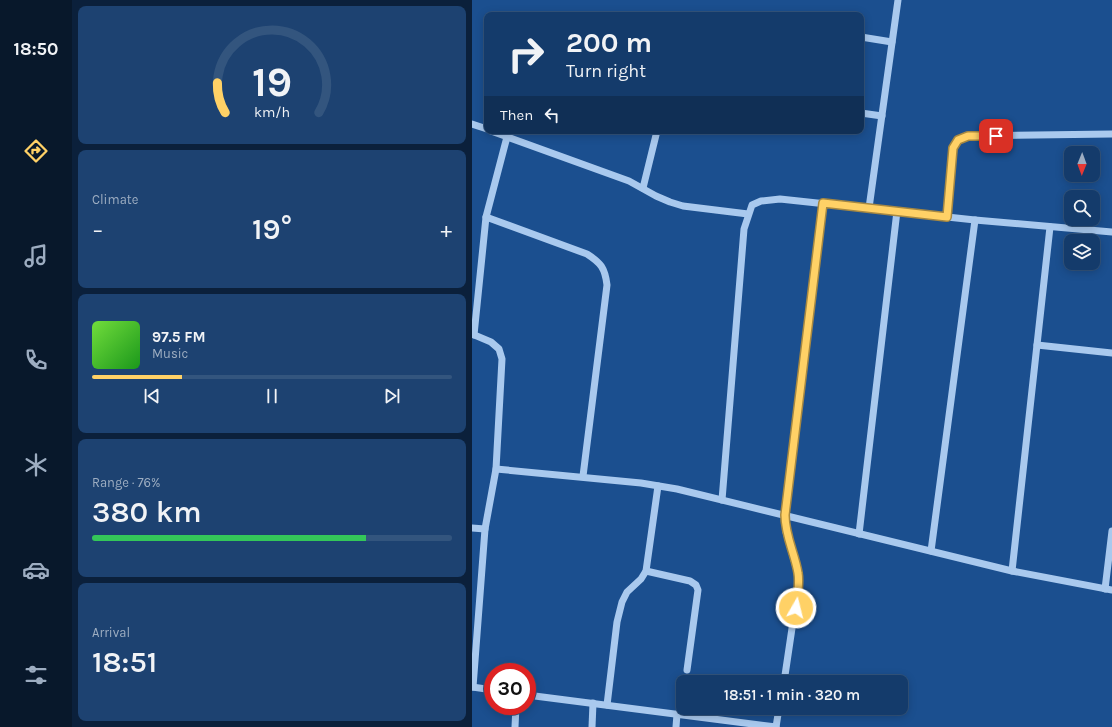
<!DOCTYPE html>
<html lang="en">
<head>
<meta charset="utf-8">
<style>
	body { margin:0; font-family:Karla,sans-serif; background:#1d4271; color:#f1f3f6; height:100vh; display:flex; flex-direction:column; font-size:15px; white-space:nowrap }
	* { box-sizing:border-box; margin:0 }
	p { font-size:13px; color:#9dadc1 }
	.icon { flex:none; width:22px; height:22px; fill:none; stroke:currentColor; stroke-width:2; stroke-linecap:round; stroke-linejoin:round }
	.map { position:relative; flex:1; overflow:hidden }
	.side { display:flex; flex-direction:column; gap:6px; padding:6px; background:#0b203b; width:400px }
	.side>* { flex:none }
	.hud { position:absolute; left:12px; top:12px; width:380px; height:122px; border-radius:8px; box-shadow:0 2px 10px #0003,0 0 0 1px #33557e; background:#143b6b; color:#f1f3f6; overflow:hidden }
	.needle { width:26px; rotate:181deg }
	.controls { position:absolute; left:592px; top:146px; display:grid; gap:8px }
	.controls a { display:grid; place-items:center; width:36px; height:36px; border-radius:8px; background:#143b6b; box-shadow:0 2px 10px #0003,0 0 0 1px #33557e; font-size:20px }
	.speed { position:absolute; left:12px; top:663px; display:flex; gap:8px; font-size:20px; font-weight:700; text-align:center }
	.speed>* { display:grid; place-content:center; width:52px; height:52px; border-radius:50%; background:#143b6b; box-shadow:0 2px 10px #0003,0 0 0 1px #33557e; line-height:1 }
	.speed .limit { border:6px solid #d22; background:#fff; color:#111 }
	.pin { position:absolute; display:grid; place-items:center; width:34px; height:34px; color:#fff; margin:-17px; border-radius:8px; box-shadow:0 2px 6px #0006 }
	.me { position:absolute; width:44px; margin:-22px; rotate:8deg; stroke-linejoin:round; filter:drop-shadow(0 0 3px #0008) }
	.turn { display:flex; align-items:center; gap:14px; height:84px; padding:0 16px; font-size:18px }
	.turn .icon { width:52px; height:52px; stroke-width:2.5 }
	.turn b { display:block; font-size:28px; line-height:34px }
	.then { display:flex; align-items:center; height:38px; padding:0 16px; background:#0003; gap:8px; font-size:15px }
	.big { font-size:30px; font-weight:600; line-height:1.1 }
	.side .tile { flex:1; display:flex; flex-direction:column; justify-content:center; gap:6px; min-width:0; padding:0 14px; border-radius:8px; background:#1d4271 }
	.side .dial { align-items:center; gap:0 }
	.dial svg { height:104px; overflow:visible; fill:none; stroke:#33557e; stroke-width:7; stroke-linecap:round; text-anchor:middle }
	.dial text { fill:#f1f3f6; stroke:none }
	.song { display:flex; align-items:center; gap:12px }
	.cover { width:48px; height:48px; border-radius:6px; background:linear-gradient(135deg,hsl(100 70% 55%),hsl(120 70% 35%)) }
	.played { height:4px; border-radius:2px; background:linear-gradient(90deg,#ffd166 25%,#33557e 25%) }
	.keys { display:flex; justify-content:space-around; direction:ltr }
	.heat { display:flex; justify-content:space-between; align-items:center; font-size:22px; direction:ltr }
	.charge { height:6px; border-radius:3px; background:linear-gradient(90deg,#34c759 76%,#33557e 0) }
	.trip { position:absolute; left:204px; top:675px; width:232px; height:40px; border-radius:8px; background:#143b6b; box-shadow:0 2px 10px #0003,0 0 0 1px #33557e; font-weight:600; line-height:40px; text-align:center }
	main { display:flex; flex:1; min-height:0 }
	.menu { display:flex; flex-direction:column; width:72px; justify-content:space-around; align-items:center; background:#08182b; color:#9dadc1 }
	.menu .icon { width:28px; height:28px }
	.menu .selected { color:#ffd166 }
	.menu b { font-size:18px; color:#f1f3f6 }
	.map>svg:first-child { display:block }
	.lines { fill:none; stroke-linecap:round; stroke-linejoin:round }
	.minor { stroke:#a9c9ee; stroke-width:7 }
	.route-casing { stroke:#a68842; stroke-width:10 }
	.route { stroke:#ffd166; stroke-width:7 }
</style>
</head>
<body>
<main>
<nav class="menu">
<b>18:50</b>
<svg class="icon selected" aria-label="directions" viewBox="0 0 24 24"><path d="M12 3l9 9-9 9-9-9zM9 14v-3h6M13 9l2 2-2 2"/></svg>
<svg class="icon" aria-label="music" viewBox="0 0 24 24"><path d="M9 18V5l10-2v13"/><circle cx="6" cy="18" r="3"/><circle cx="16" cy="16" r="3"/></svg>
<svg class="icon" aria-label="phone" viewBox="0 0 24 24"><path d="M5 4h4l2 5-3 2q2 4 5 5l2-3 5 2v4C11 20 4 13 5 4z"/></svg>
<svg class="icon" aria-label="climate" viewBox="0 0 24 24"><path d="M12 3v18M4 7l16 10M4 17L20 7"/></svg>
<svg class="icon" aria-label="car" viewBox="0 0 24 24"><path d="M5 17H2v-5l4-1 3-4h7l3 4 3 1v5h-3M9 17h6M6 11h13"/><circle cx="7" cy="17" r="2"/><circle cx="17" cy="17" r="2"/></svg>
<svg class="icon" aria-label="filters" viewBox="0 0 24 24"><path d="M4 7h16M4 17h16"/><circle cx="9" cy="7" r="2"/><circle cx="15" cy="17" r="2"/></svg>
</nav>
<section class="side">
<div class="tile dial"><svg viewBox="0 0 100 80">
<path d="M14 69A42 42 0 1 1 86 69"/>
<path d="M14 69A42 42 0 0 1 8 46" stroke="#ffd166"/>
<text x="50" y="56" font-size="32" font-weight="700">19</text>
<text x="50" y="72" font-size="11">km/h</text>
</svg></div>
<div class="tile"><p>Climate</p>
<div class="heat"><a>−</a><b class="big">19°</b><a>+</a></div>
</div>
<div class="tile">
<div class="song"><i class="cover"></i><div><b>97.5 FM</b><p>Music</p></div></div>
<div class="played"></div>
<div class="keys"><svg class="icon" aria-label="previous" viewBox="0 0 24 24"><path d="M18 5L8 12l10 7zM5 5v14"/></svg><svg class="icon" aria-label="pause" viewBox="0 0 24 24"><path d="M8 5v14M16 5v14"/></svg><svg class="icon" aria-label="next" viewBox="0 0 24 24"><path d="M6 5l10 7-10 7zM19 5v14"/></svg></div>
</div>
<div class="tile"><p>Range · 76%</p><b class="big">380 km</b><div class="charge"></div></div>
<div class="tile"><p>Arrival</p><b class="big">18:51</b></div>
</section>
<div class="map">
<svg width="640" height="727" viewBox="0 0 640 727">
	<rect width="100%" height="100%" fill="#1b4f8f"/>
	<g class="lines">
		<!-- minor -->
		<g class="minor">
			<polyline points="389,37 420,42"/>
			<polyline points="389,113 410,116"/>
			<polyline points="0,124 15,129"/>
			<polyline points="19,131 157,181 184,196 198,202 211,206 276,214"/>
			<polyline points="171,188 185,131"/>
			<polyline points="397,208 426,0"/>
			<path d="M14,217L115,254C129,263 133,268 135,285L111,476"/>
			<polyline points="475,217 481,148 486,140 496,136 640,134"/>
			<polyline points="0,334 19,342 27,349 30,359 24,469 13,529 1,687"/>
			<polyline points="2,335 14,217 35,137"/>
			<polyline points="565,345 640,353"/>
			<polyline points="24,469 169,483 205,489 540,571 640,590"/>
			<polyline points="250,500 272,229 280,205 289,201 308,199 503,220 640,232"/>
			<polyline points="0,528 13,529"/>
			<polyline points="387,534 425,211"/>
			<polyline points="459,551 503,220"/>
			<polyline points="174,571 218,581 224,585 226,590 215,670"/>
			<polyline points="540,571 578,227"/>
			<polyline points="633,589 640,531"/>
			<polyline points="312,682 326,588 326,574 314,532 313,515 351,203"/>
			<polyline points="0,687 21,690"/>
			<polyline points="55,695 304,727"/>
			<polyline points="135,705 145,622 150,602 155,592 169,579 174,571 186,486"/>
			<polyline points="43,727 44,706"/>
			<polyline points="120,727 121,703"/>
			<polyline points="204,727 205,714"/>
			<polyline points="304,727 307,708"/>
		</g>
	</g>
	<g class="lines">
		<!-- route casing -->
		<g class="route-casing">
			<path id="route" d="M324,608C325,596 328,584 326,573C323,554 313,536 313,515L351,203L475,217L481,148L486,140L496,136H524"/>
		</g>
		<!-- route -->
		<use href="#route" class="route"/>
	</g>
</svg>
<div class="controls">
<a><svg class="needle" viewBox="-14 -14 28 28"><path d="M0-13l5 13h-10z" fill="#e53935"/><path d="M0 13l5-13h-10z" fill="#9dadc1"/></svg></a>
<a><svg class="icon" aria-label="search" viewBox="0 0 24 24"><circle cx="10" cy="10" r="6"/><path d="M15 15l6 6"/></svg></a>
<a><svg class="icon" aria-label="layers" viewBox="0 0 24 24"><path d="M12 4l9 5-9 5-9-5zM3 14l9 5 9-5"/></svg></a>
</div>
<div class="speed"><div class="limit">30</div></div>
<div class="pin" style="left:524px;top:136px;background:#d93025"><svg class="icon" aria-label="arrive" viewBox="0 0 24 24"><path d="M6 21V4h12l-3 4 3 4H6"/></svg></div>
<svg class="me" style="left:324px;top:608px" viewBox="-20 -20 40 40"><circle r="17" fill="#ffd166" stroke="#fff" stroke-width="3"/><path d="M0-11L8 9 0 5-8 9z" fill="#fff"/></svg>
<div class="trip">18:51 · 1 min · 320 m</div>
<div class="hud">
<div class="turn"><svg class="icon" aria-label="right" viewBox="0 0 24 24"><path d="M7 20v-9h11M14 6l5 5-5 5"/></svg><div><b>200 m</b>Turn right</div></div>
<div class="then">Then<svg class="icon" aria-label="left" viewBox="0 0 24 24"><path d="M17 20v-9H6M10 6l-5 5 5 5"/></svg></div>
</div>
</div>
</main>
</body>
</html>
